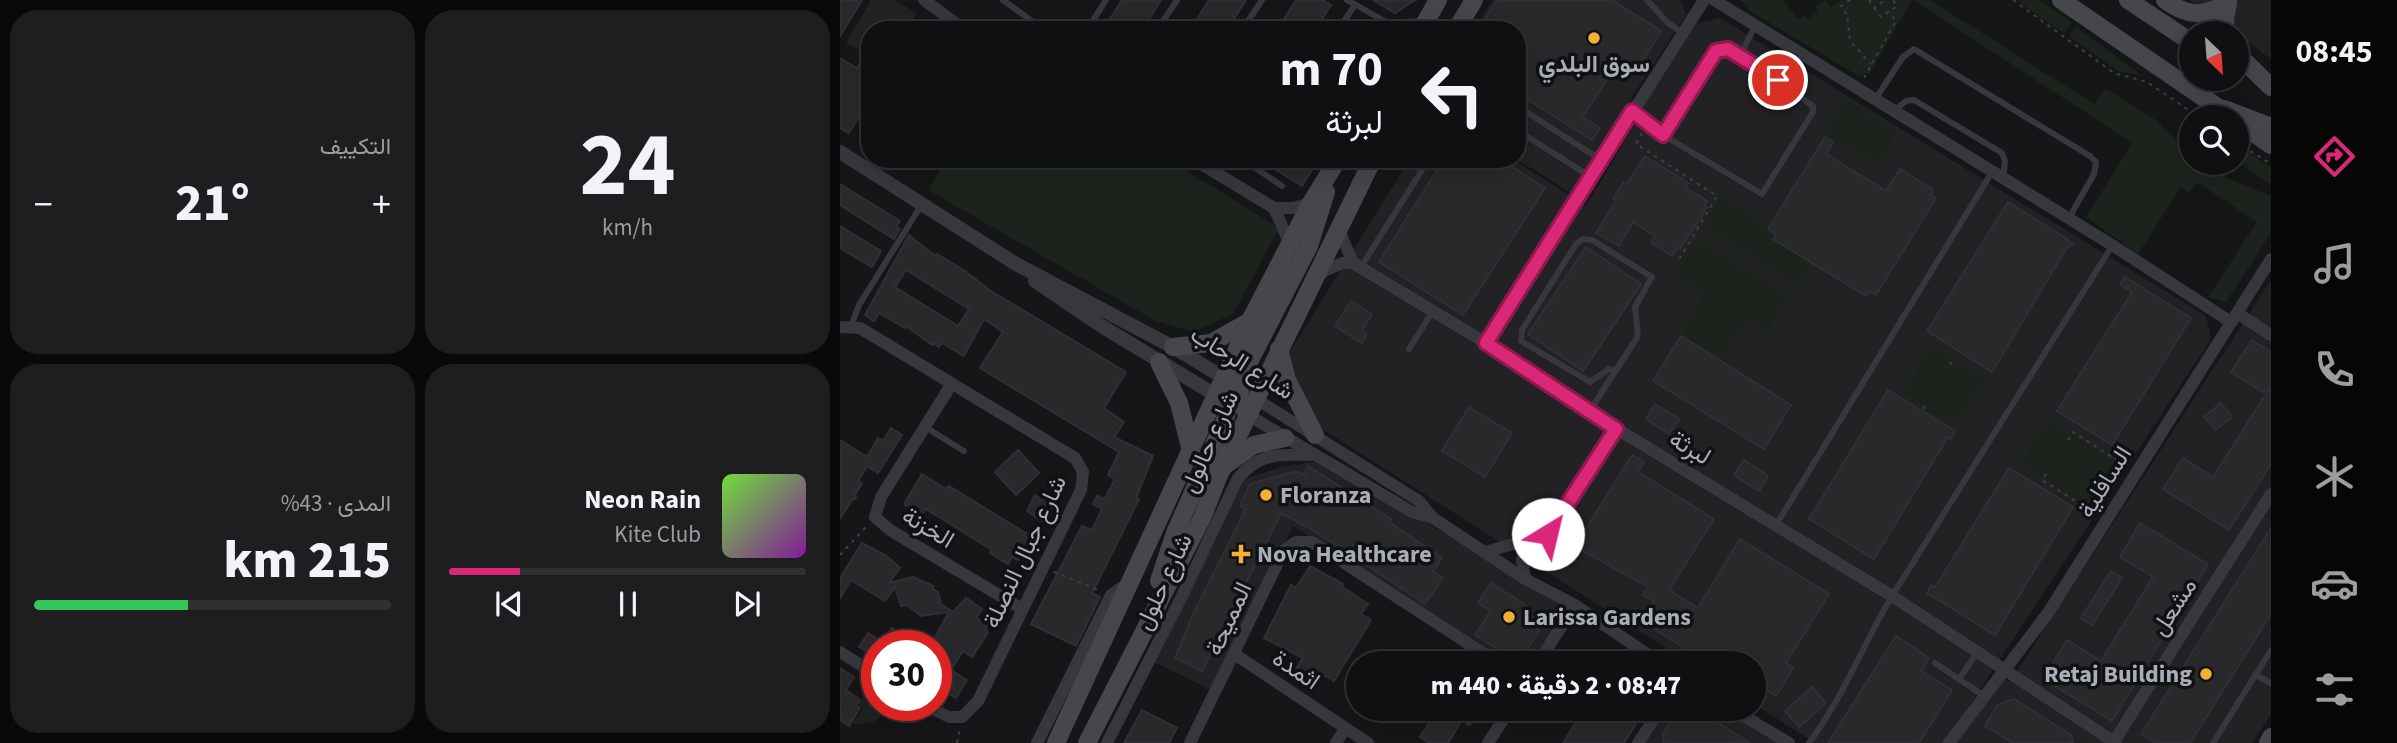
<!DOCTYPE html>
<html lang="ar">
<head>
<meta charset="utf-8">
<style>
	body { margin:0; font-family:"Source Sans 3",Vazirmatn,sans-serif; background:#1e1e20; color:#f1f3f6; direction:rtl; height:100vh; display:flex; flex-direction:column; font-size:26px; white-space:nowrap }
	* { box-sizing:border-box; margin:0 }
	p { font-size:23px; color:#9c9d9f }
	.icon { flex:none; width:38px; height:38px; fill:none; stroke:currentColor; stroke-width:2; stroke-linecap:round; stroke-linejoin:round }
	.map { position:relative; flex:1; overflow:hidden; direction:ltr }
	.details { display:flex; flex-direction:column; gap:10px; padding:10px; background:#09090a; width:840px }
	.details>* { flex:none }
	.guide { position:absolute; left:21px; top:21px; width:665px; height:147px; border-radius:28px; box-shadow:0 7px 28px #0002,0 0 0 2px #303032; direction:rtl; background:#101012; color:#f1f3f6; overflow:hidden }
	.needle { width:46px; rotate:155deg }
	.tools { position:absolute; left:1339px; top:21px; display:grid; gap:14px }
	.tools a { display:grid; place-items:center; width:70px; height:70px; border-radius:50%; background:#101012; box-shadow:0 7px 28px #0002,0 0 0 2px #303032; font-size:35px }
	.speed { position:absolute; left:21px; top:630px; display:flex; gap:14px; font-size:35px; font-weight:700; text-align:center }
	.speed>* { display:grid; place-content:center; width:91px; height:91px; border-radius:50%; background:#101012; box-shadow:0 7px 28px #0002,0 0 0 2px #303032; line-height:1 }
	.speed .limit { border:10px solid #d22; background:#fff; color:#111 }
	.pin { position:absolute; display:grid; place-items:center; width:60px; height:60px; color:#fff; margin:-30px; border:4px solid #fff; border-radius:50%; box-shadow:0 2px 7px #0007 }
	.me { position:absolute; width:77px; margin:-38px; rotate:36deg; stroke-linejoin:round; filter:drop-shadow(0 0 5px #0008) }
	.turn { display:flex; align-items:center; gap:24px; height:147px; padding:0 28px; font-size:32px }
	.turn .icon { width:91px; height:91px; stroke-width:2.5 }
	.turn b { display:block; font-size:49px; line-height:60px }
	.big { font-size:52px; font-weight:800; line-height:1.1 }
	.details .tile { flex:1; display:flex; flex-direction:column; justify-content:center; gap:10px; min-width:0; padding:0 24px; border-radius:28px; background:#1e1e20 }
	.details .dial { align-items:center; gap:0 }
	.dial b { font-size:91px; line-height:1 }
	.song { display:flex; align-items:center; gap:21px }
	.cover { width:84px; height:84px; border-radius:10px; background:linear-gradient(135deg,hsl(100 70% 55%),hsl(290 70% 35%)) }
	.played { height:7px; border-radius:4px; background:linear-gradient(90deg,#db2777 20%,#303032 20%) }
	.keys { display:flex; justify-content:space-around; direction:ltr }
	.heat { display:flex; justify-content:space-between; align-items:center; font-size:38px; direction:ltr }
	.charge { height:10px; border-radius:5px; background:linear-gradient(90deg,#34c759 43%,#303032 0) }
	.details .tiles { flex:1; display:grid; gap:10px; grid-template-columns:repeat(2,1fr) }
	.trip { position:absolute; left:506px; top:651px; width:420px; height:70px; border-radius:35px; background:#101012; box-shadow:0 7px 28px #0002,0 0 0 2px #303032; font-weight:800; line-height:70px; text-align:center; direction:rtl }
	main { display:flex; flex:1; min-height:0 }
	.tab-bar { display:flex; flex-direction:column; width:126px; justify-content:space-around; align-items:center; background:#060607; color:#9c9d9f }
	.tab-bar .icon { width:49px; height:49px }
	.tab-bar .active { color:#db2777 }
	.tab-bar b { font-size:32px; color:#f1f3f6 }
	.map>svg:first-child { display:block }
	.built { fill:#222225 }
	.green { fill:#1c231d }
	.building { fill:#29292c; stroke:#303034; stroke-width:2; fill-rule:evenodd }
	.lines { fill:none; stroke-linecap:round; stroke-linejoin:round }
	.path { stroke:#3d3f44; stroke-width:2; stroke-dasharray:3.5 5; stroke-linecap:butt }
	.service { stroke:#37383d; stroke-width:6 }
	.minor { stroke:#37383d; stroke-width:12 }
	.tertiary { stroke:#37383d; stroke-width:14 }
	.secondary { stroke:#45474d; stroke-width:18 }
	.route-casing { stroke:#8e194d; stroke-width:18 }
	.route { stroke:#db2777; stroke-width:12 }
	.poi-dot { fill:#f2b134; stroke:#111113; stroke-width:2.5 }
	.labels { text-anchor:middle; dominant-baseline:central; stroke-width:7; stroke-linejoin:round; paint-order:stroke }
	.poi-label { font-size:24px; font-weight:bold; fill:#a8adb8; stroke:#111113; text-anchor:start }
	.street-label { font-size:24px; fill:#a8adb8; stroke:#111113 }
</style>
</head>
<body>
<main>
<nav class="tab-bar">
<b>08:45</b>
<svg class="icon active" aria-label="directions" viewBox="0 0 24 24"><path d="M12 3l9 9-9 9-9-9zM9 14v-3h6M13 9l2 2-2 2"/></svg>
<svg class="icon" aria-label="music" viewBox="0 0 24 24"><path d="M9 18V5l10-2v13"/><circle cx="6" cy="18" r="3"/><circle cx="16" cy="16" r="3"/></svg>
<svg class="icon" aria-label="phone" viewBox="0 0 24 24"><path d="M5 4h4l2 5-3 2q2 4 5 5l2-3 5 2v4C11 20 4 13 5 4z"/></svg>
<svg class="icon" aria-label="climate" viewBox="0 0 24 24"><path d="M12 3v18M4 7l16 10M4 17L20 7"/></svg>
<svg class="icon" aria-label="car" viewBox="0 0 24 24"><path d="M5 17H2v-5l4-1 3-4h7l3 4 3 1v5h-3M9 17h6M6 11h13"/><circle cx="7" cy="17" r="2"/><circle cx="17" cy="17" r="2"/></svg>
<svg class="icon" aria-label="filters" viewBox="0 0 24 24"><path d="M4 7h16M4 17h16"/><circle cx="9" cy="7" r="2"/><circle cx="15" cy="17" r="2"/></svg>
</nav>
<div class="map">
<svg width="1431" height="743" viewBox="0 0 1431 743">
	<rect width="100%" height="100%" fill="#161618"/>
	<!-- built -->
	<g class="built">
		<polygon points="31,0 54,0 77,13 67,30 30,30 30,56 6,43"/>
		<polygon points="653,0 841,0 846,15 780,115 793,124 745,202 677,159 677,30 633,30"/>
		<polygon points="1350,0 1431,0 1431,59 1396,33"/>
		<polygon points="847,17 858,23 880,18 1366,316 1371,339 1105,743 975,743 914,704 914,663 850,663 479,427 446,358 570,159 672,159 746,206 795,124 783,115"/>
		<polygon points="1431,280 1431,714 1412,743 1114,743 1158,675 1170,682"/>
		<polygon points="479,461 730,606 695,663 666,663 453,526 373,691 314,662 402,480 441,467"/>
		<polygon points="828,709 897,709 951,743 805,743"/>
	</g>
	<!-- green -->
	<g class="green">
		<polygon points="900,0 943,0 958,19 964,15 968,19 978,11 975,7 985,0 991,7 1000,0 1072,0 1029,74 1026,73 1020,77 910,11"/>
		<polygon points="1074,0 1090,0 1254,104 1266,89 1316,120 1351,155 1351,163 1358,163 1363,168 1431,196 1431,233 1386,302 1368,297 1417,222 1357,182 1349,193 1341,187 1298,254 1246,217 1292,143"/>
		<polygon points="1182,0 1199,0 1232,23 1224,33 1180,3"/>
		<polygon points="1236,27 1303,76 1278,71 1229,36"/>
		<polygon points="1005,99 1057,131 1037,164 984,133"/>
		<polygon points="1396,144 1431,167 1431,185 1397,161"/>
		<polygon points="107,159 328,159 439,228 393,314 353,332 316,321 88,190"/>
		<polygon points="881,196 929,225 926,229 933,234 930,238 970,263 956,285 863,225"/>
		<polygon points="856,239 949,296 927,332 906,319 881,358 840,333 865,293 836,274"/>
		<polygon points="1092,346 1145,379 1115,425 1063,393"/>
		<polygon points="1208,420 1283,467 1256,510 1181,463"/>
		<polygon points="25,687 37,694 37,705 50,705 36,721 18,725 13,723 23,708 19,705 24,696 21,694"/>
	</g>
	<!-- building -->
	<g class="building">
		<polygon points="0,0 22,0 0,36"/>
		<polygon points="282,0 321,0 302,30 263,30"/>
		<polygon points="369,0 406,0 387,30 350,30"/>
		<polygon points="456,0 483,0 491,5 475,30 437,30"/>
		<polygon points="533,0 575,0 555,13"/>
		<polygon points="657,0 772,0 821,31 799,67 786,59 773,79 769,76 743,117 760,128 752,140 677,93 677,30 638,30"/>
		<polygon points="0,58 17,68 23,58 30,63 30,115 22,111 9,133 0,128"/>
		<polygon points="985,137 993,142 986,154 1046,191 1060,169 1093,190 1090,195 1096,198 1036,295 1029,291 1026,296 933,239 936,234 928,229"/>
		<polygon points="805,156 848,183 845,187 867,201 864,205 867,207 840,249 838,247 832,256 811,242 815,236 793,222 779,246 756,233 776,201 773,199 783,182 787,184"/>
		<polygon points="439,159 479,159 462,186 433,168"/>
		<polygon points="604,159 660,159 705,188 623,315 539,262"/>
		<polygon points="0,184 60,221 56,227 60,229 54,239 0,205"/>
		<polygon points="1168,202 1233,243 1226,249 1152,372 1087,331"/>
		<polygon points="0,226 41,251 32,267 0,248"/>
		<path d="M69,235L95,256L97,254L125,271L151,291L286,372L264,408L284,422L274,437L313,456L296,498L299,499L252,593L260,597L236,646L191,624L242,526L252,530L262,509L253,504L257,496L265,499L275,479L268,475L279,452L140,368L163,332L144,319L124,356L102,343L99,347L94,343L92,345L66,326L65,328L39,313L34,321L25,315ZM66,270L129,309L118,326L55,287Z"/>
		<polygon points="746,247 801,284 743,371 688,334"/>
		<polygon points="1285,277 1351,318 1272,445 1217,411 1292,292 1280,284"/>
		<polygon points="511,301 532,314 522,331 527,334 522,343 495,326"/>
		<polygon points="841,336 951,405 924,449 813,381"/>
		<polygon points="1412,340 1431,352 1431,464 1389,530 1323,489 1343,458 1373,477 1431,386 1423,392 1391,372"/>
		<polygon points="1048,390 1115,431 1111,439 1108,437 1034,559 969,519"/>
		<polygon points="1381,403 1392,417 1375,430 1364,417"/>
		<polygon points="815,404 839,419 829,434 806,419"/>
		<polygon points="629,407 672,433 645,477 602,451"/>
		<polygon points="51,428 62,435 38,473 27,466 18,481 22,484 15,494 16,498 12,500 0,519 0,440 27,457 38,438 43,441"/>
		<polygon points="178,450 199,473 176,495 155,472"/>
		<polygon points="792,455 804,462 798,472 874,519 829,590 858,608 900,539 989,594 946,663 953,668 936,696 921,686 914,699 914,663 869,663 809,626 813,618 806,614 814,601 803,595 808,587 743,551 745,548 737,543"/>
		<polygon points="904,460 928,476 919,491 894,475"/>
		<polygon points="468,466 551,519 549,522 602,558 593,571 603,578 585,604 473,530 441,513 362,671 335,658 353,614 406,509 400,506 410,484 456,471 464,475"/>
		<polygon points="1169,468 1233,507 1155,635 1087,593 1091,585 1095,587"/>
		<polygon points="82,474 106,489 109,486 192,537 178,560 172,557 168,564 150,553 152,550 99,517 85,509 81,515 64,504"/>
		<polygon points="195,495 214,506 203,522 187,511"/>
		<polygon points="1300,523 1368,564 1272,721 1203,679 1227,640 1261,661 1313,577 1280,557"/>
		<polygon points="1431,528 1431,614 1350,743 1316,743 1301,734"/>
		<polygon points="22,543 47,556 60,568 49,583 73,577 94,586 92,588 98,592 101,604 113,612 126,598 142,609 136,618 148,625 145,630 148,632 132,657 123,651 111,670 127,680 116,698 96,685 96,646 90,646 109,612 81,616 67,605 61,606 55,587 45,601 11,580 0,598 0,578"/>
		<polygon points="470,566 503,584 501,586 528,604 521,614 531,620 494,681 484,675 479,683 456,669 463,658 424,638 451,585 456,588"/>
		<polygon points="1271,571 1282,578 1252,625 1241,618"/>
		<polygon points="651,583 684,604 691,614 699,631 686,651 669,656 635,635 651,611 638,603"/>
		<polygon points="52,628 80,646 32,646 28,652 19,647 28,633 43,642"/>
		<polygon points="1056,636 1089,658 1081,671 1112,690 1079,743 988,743"/>
		<polygon points="0,668 14,677 6,690 20,700 16,706 20,708 9,726 0,720"/>
		<polygon points="972,687 986,703 959,727 945,711"/>
		<polygon points="1174,699 1231,735 1233,743 1173,743 1145,726 1157,705"/>
		<polygon points="598,709 629,709 637,714 629,725 622,720 608,743 589,743 580,737"/>
		<polygon points="744,709 805,709 784,743 723,743"/>
		<polygon points="302,710 337,728 329,743 284,743"/>
		<polygon points="837,712 862,713 910,743 824,743 823,733"/>
	</g>
	<g class="lines">
		<!-- path -->
		<g class="path">
			<polyline points="1010,0 1001,6 1007,15 1010,41 1031,64"/>
			<polyline points="1029,0 1034,8 1045,0"/>
			<polyline points="1173,0 1274,73 1307,82 1359,117"/>
			<polyline points="1034,8 1041,17 1057,6 1053,0"/>
			<polyline points="1024,78 1056,21 1049,11"/>
			<polyline points="802,133 796,144 877,196 838,261"/>
			<polyline points="1396,142 1431,164"/>
			<polyline points="1110,365 1112,361"/>
			<polyline points="1083,409 1087,402"/>
			<polyline points="1228,440 1233,432 1286,466"/>
			<polyline points="1206,474 1202,480 1256,514"/>
			<polyline points="0,555 27,526"/>
			<polyline points="214,572 261,591"/>
			<polyline points="117,743 120,728"/>
		</g>
		<!-- service -->
		<g class="service">
			<polyline points="163,0 204,30"/>
			<polyline points="507,0 548,23 554,30"/>
			<polyline points="807,0 828,23 843,33"/>
			<polyline points="548,23 581,21"/>
			<polyline points="247,30 266,0"/>
			<polyline points="317,30 337,0"/>
			<polyline points="402,30 422,0"/>
			<polyline points="498,30 515,5"/>
			<polygon points="881,48 900,56 973,106 973,112 922,194 823,135 876,51"/>
			<polyline points="900,56 916,24"/>
			<polyline points="938,80 956,50"/>
			<polyline points="1036,98 1063,57 1074,49 1250,156 1256,162 1254,174 1229,218"/>
			<polyline points="677,106 761,160"/>
			<polyline points="1055,110 1066,101 1074,100 1162,153 1165,161 1163,177"/>
			<polyline points="792,111 823,135"/>
			<polyline points="677,130 751,177"/>
			<polyline points="402,159 442,186"/>
			<polyline points="521,267 589,159"/>
			<polyline points="11,326 19,305 82,204"/>
			<polyline points="569,349 593,311"/>
			<polyline points="749,412 798,336 795,307 812,277 752,240 743,239 736,244 682,330 681,341 750,382 769,369 776,371"/>
			<polyline points="85,427 124,451"/>
			<polyline points="936,525 1152,172"/>
			<polyline points="1095,663 1144,696"/>
			<polyline points="1415,675 1431,683"/>
			<polyline points="1119,679 1137,653"/>
			<path d="M969,743C1003,698 1023,644 1052,596L1272,246"/>
			<polyline points="1373,743 1431,650"/>
		</g>
		<!-- minor -->
		<g class="minor">
			<polyline points="84,0 125,30"/>
			<polyline points="874,0 1272,245 1391,322"/>
			<polyline points="353,159 434,208 453,208 471,203"/>
			<polyline points="434,208 450,244"/>
			<polyline points="499,230 513,263 646,343 749,412 1052,596 1276,743"/>
			<polyline points="480,273 502,263 513,263"/>
			<polyline points="1397,313 1431,335"/>
			<polyline points="0,327 20,328 235,458 243,472 241,490 138,701 122,717 109,717 85,705"/>
			<polyline points="646,343 864,0"/>
			<polyline points="111,385 41,497 35,517 50,530 182,609"/>
			<polyline points="416,399 579,501 593,518"/>
			<polyline points="408,415 572,512 593,518 685,579 735,605 820,663"/>
			<polyline points="685,539 682,560 685,579"/>
			<polyline points="645,552 708,534 776,429"/>
			<polyline points="0,652 37,675"/>
			<polyline points="396,655 528,743"/>
			<polyline points="698,663 735,605"/>
			<polyline points="892,709 949,743"/>
			<polyline points="197,743 271,595 287,584"/>
			<path d="M267,743L343,594L397,480C416,453 440,454 471,455"/>
			<polyline points="350,743 444,550 456,542 472,542 658,663"/>
			<polyline points="496,743 505,729"/>
			<polyline points="648,743 670,709"/>
			<polyline points="798,743 821,709"/>
			<polyline points="1109,743 1208,613 1431,259"/>
			<polyline points="1273,743 1431,494"/>
		</g>
		<!-- tertiary -->
		<g class="tertiary">
			<polyline points="0,152 176,264 333,347 391,382"/>
			<polyline points="195,281 263,327 382,399"/>
		</g>
		<!-- secondary -->
		<g class="secondary">
			<polyline points="1221,0 1392,117"/>
			<polyline points="1288,0 1351,42"/>
			<path d="M1325,0C1348,17 1363,17 1388,3"/>
			<polyline points="581,30 598,0"/>
			<polyline points="616,30 634,0"/>
			<polyline points="1386,33 1385,19 1388,3"/>
			<polyline points="1396,53 1431,87"/>
			<polyline points="1384,109 1431,127"/>
			<polyline points="1399,123 1431,145"/>
			<polyline points="333,347 371,343 410,321"/>
			<polyline points="439,349 447,380 475,435"/>
			<polyline points="319,362 339,403 351,451"/>
			<polyline points="408,415 399,399 401,377 469,246 486,192"/>
			<polyline points="387,464 414,445 445,438"/>
			<polyline points="319,581 335,533 385,420 389,403 387,385"/>
			<polyline points="216,743 410,321 471,203 498,159"/>
			<polyline points="247,743 362,518 379,475 533,159"/>
			<polyline points="1428,743 1431,737"/>
		</g>
	</g>
	<g class="lines">
		<!-- route casing -->
		<g class="route-casing">
			<polyline id="route" points="708,534 776,429 646,343 792,111 823,135 876,51 888,49 938,80"/>
		</g>
		<!-- route -->
		<use href="#route" class="route"/>
	</g>
	<!-- markers -->
	<g class="poi-dot">
		<circle cx="754" cy="38" r="7"/>
		<circle cx="426" cy="495" r="7"/>
		<path d="M397.5 543.5h7v7h7v7h-7v7h-7v-7h-7v-7h7z"/>
		<circle cx="669" cy="617" r="7"/>
		<circle cx="1366" cy="674" r="7"/>
	</g>
	<g class="labels">
		<!-- poi labels -->
		<g class="poi-label">
			<text x="754" y="64" text-anchor="middle">سوق البلدي</text>
			<text x="440" y="495">Floranza</text>
			<text x="417" y="554">Nova Healthcare</text>
			<text x="683" y="617">Larissa Gardens</text>
			<text x="1352" y="674" text-anchor="end">Retaj Building</text>
		</g>
		<!-- street labels -->
		<g class="street-label">
			<text transform="translate(402 363) rotate(32)">شارع الرحاب</text>
			<text transform="translate(370 442) rotate(-66)">شارع حالول</text>
			<text transform="translate(850 448) rotate(31)">لبرثة</text>
			<text transform="translate(1265 482) rotate(-58)">السافلية</text>
			<text transform="translate(88 528) rotate(31)">الخزنة</text>
			<text transform="translate(185 552) rotate(-65)">شارع جبال النصلة</text>
			<text transform="translate(324 582) rotate(-65)">شارع حلول</text>
			<text transform="translate(1334 607) rotate(-57)">مشعل</text>
			<text transform="translate(389 619) rotate(-65)">المميحة</text>
			<text transform="translate(456 670) rotate(34)">اثمدة</text>
		</g>
	</g>
</svg>
<div class="tools">
<a><svg class="needle" viewBox="-14 -14 28 28"><path d="M0-13l5 13h-10z" fill="#e53935"/><path d="M0 13l5-13h-10z" fill="#9c9d9f"/></svg></a>
<a><svg class="icon" aria-label="search" viewBox="0 0 24 24"><circle cx="10" cy="10" r="6"/><path d="M15 15l6 6"/></svg></a>
</div>
<div class="speed"><div class="limit">30</div></div>
<div class="pin" style="left:938px;top:80px;background:#d93025"><svg class="icon" aria-label="arrive" viewBox="0 0 24 24"><path d="M6 21V4h12l-3 4 3 4H6"/></svg></div>
<svg class="me" style="left:708px;top:534px" viewBox="-20 -20 40 40"><circle r="19" fill="#fff"/><path d="M0-13L10 11 0 6-10 11z" fill="#db2777"/></svg>
<div class="trip">08:47 · 2 دقيقة · 440 m</div>
<div class="guide">
<div class="turn"><svg class="icon" aria-label="left" viewBox="0 0 24 24"><path d="M17 20v-9H6M10 6l-5 5 5 5"/></svg><div><b>70 m</b>لبرثة</div></div>
</div>
</div>
<section class="details">
<div class="tiles">
<div class="tile dial"><b>24</b><p>km/h</p></div>
<div class="tile"><p>التكييف</p>
<div class="heat"><a>−</a><b class="big">21°</b><a>+</a></div>
</div>
<div class="tile">
<div class="song"><i class="cover"></i><div><b>Neon Rain</b><p>Kite Club</p></div></div>
<div class="played"></div>
<div class="keys"><svg class="icon" aria-label="previous" viewBox="0 0 24 24"><path d="M18 5L8 12l10 7zM5 5v14"/></svg><svg class="icon" aria-label="pause" viewBox="0 0 24 24"><path d="M8 5v14M16 5v14"/></svg><svg class="icon" aria-label="next" viewBox="0 0 24 24"><path d="M6 5l10 7-10 7zM19 5v14"/></svg></div>
</div>
<div class="tile"><p>المدى · 43%</p><b class="big">215 km</b><div class="charge"></div></div>
</div>
</section>
</main>
</body>
</html>
